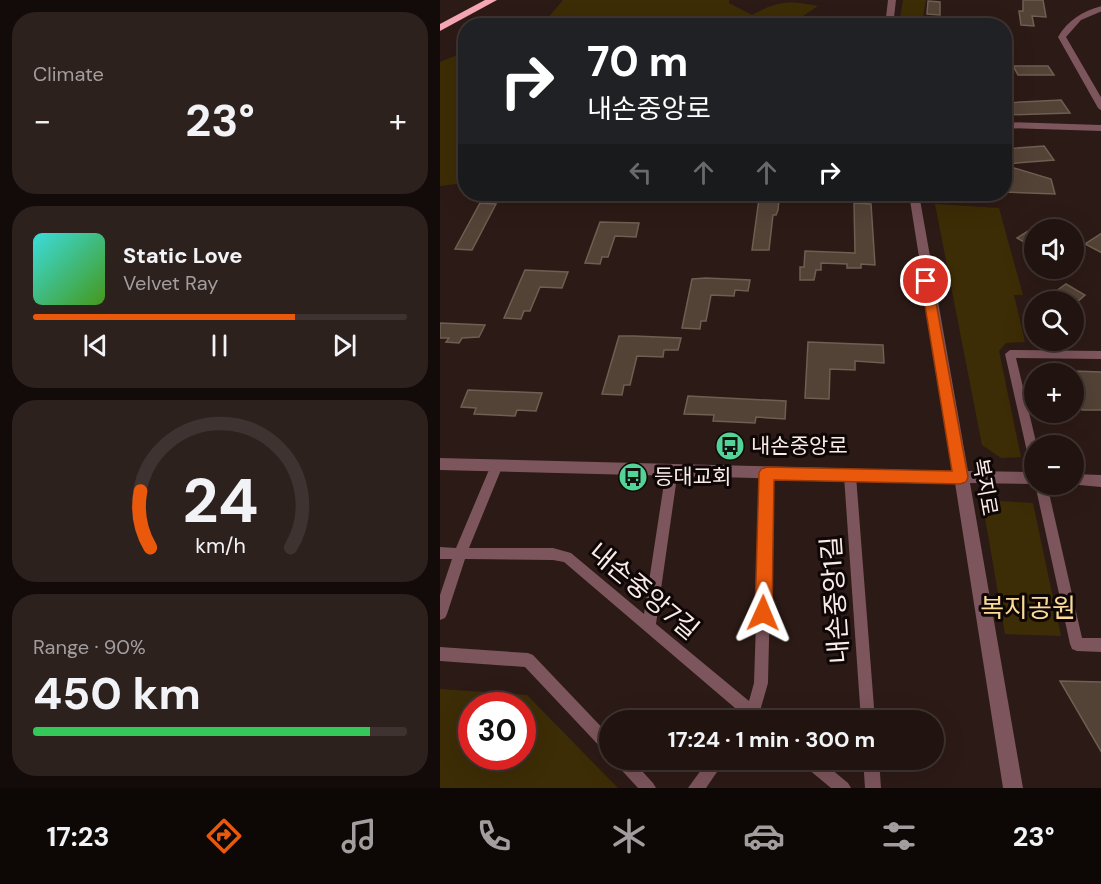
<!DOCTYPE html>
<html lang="en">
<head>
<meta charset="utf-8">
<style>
	body { margin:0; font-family:"DM Sans","Noto Sans KR",sans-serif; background:#2d211e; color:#f1f3f6; height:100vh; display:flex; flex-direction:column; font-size:22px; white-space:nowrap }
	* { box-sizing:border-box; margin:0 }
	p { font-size:20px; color:#a29e9f }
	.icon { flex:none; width:33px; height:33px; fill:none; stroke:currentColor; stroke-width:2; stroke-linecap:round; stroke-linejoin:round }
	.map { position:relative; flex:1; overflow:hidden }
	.sheet { display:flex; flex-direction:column; gap:12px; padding:12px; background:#120b09; width:440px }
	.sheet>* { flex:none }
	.guide { position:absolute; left:18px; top:18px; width:554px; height:183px; border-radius:24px; box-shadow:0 6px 24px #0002,0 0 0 2px #3e3330; background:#202124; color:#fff; overflow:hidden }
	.tools { position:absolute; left:584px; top:219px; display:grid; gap:12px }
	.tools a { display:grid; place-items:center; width:60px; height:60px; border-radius:50%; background:#211410; box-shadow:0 6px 24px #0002,0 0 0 2px #3e3330; font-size:30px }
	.speed { position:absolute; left:18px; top:692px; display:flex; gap:12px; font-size:30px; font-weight:700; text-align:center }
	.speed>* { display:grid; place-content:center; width:78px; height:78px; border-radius:50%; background:#211410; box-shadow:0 6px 24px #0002,0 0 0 2px #3e3330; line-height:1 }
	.speed .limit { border:9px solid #d22; background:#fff; color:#111 }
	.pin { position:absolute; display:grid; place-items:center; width:51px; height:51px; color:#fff; margin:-26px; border:3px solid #fff; border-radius:50%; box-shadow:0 2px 6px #0007 }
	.me { position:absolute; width:66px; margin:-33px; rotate:1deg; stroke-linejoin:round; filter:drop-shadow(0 0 4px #0008) }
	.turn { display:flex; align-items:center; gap:21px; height:126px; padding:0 30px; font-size:27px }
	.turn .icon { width:78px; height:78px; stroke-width:2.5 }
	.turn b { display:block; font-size:42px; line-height:51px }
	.lanes { display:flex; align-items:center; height:57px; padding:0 30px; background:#0003; justify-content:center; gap:30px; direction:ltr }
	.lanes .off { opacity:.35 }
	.big { font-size:45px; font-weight:700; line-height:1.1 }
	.sheet .card { flex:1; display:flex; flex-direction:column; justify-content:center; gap:9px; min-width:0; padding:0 21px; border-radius:24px; background:#2d211e }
	.sheet .dial { align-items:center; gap:0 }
	.dial svg { height:156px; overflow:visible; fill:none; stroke:#3e3330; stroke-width:7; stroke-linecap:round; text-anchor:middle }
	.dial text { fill:#f1f3f6; stroke:none }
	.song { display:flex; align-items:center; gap:18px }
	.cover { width:72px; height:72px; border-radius:9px; background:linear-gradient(135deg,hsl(180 70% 55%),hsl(100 70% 35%)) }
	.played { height:6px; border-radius:3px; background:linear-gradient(90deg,#ea580c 70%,#3e3330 70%) }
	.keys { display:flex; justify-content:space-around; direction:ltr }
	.heat { display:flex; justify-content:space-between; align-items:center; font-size:33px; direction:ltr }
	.charge { height:9px; border-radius:4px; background:linear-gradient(90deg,#34c759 90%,#3e3330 0) }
	.trip { position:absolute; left:159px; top:710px; width:345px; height:60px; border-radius:30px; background:#211410; box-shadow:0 6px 24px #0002,0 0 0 2px #3e3330; font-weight:700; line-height:60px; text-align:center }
	.menu { display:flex; height:96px; justify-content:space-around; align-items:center; background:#0d0806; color:#a29e9f }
	.menu .icon { width:42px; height:42px }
	.menu .on { color:#ea580c }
	.menu b { font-size:27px; color:#f1f3f6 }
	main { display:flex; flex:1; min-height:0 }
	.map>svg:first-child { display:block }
	.green { fill:#3d2d06; fill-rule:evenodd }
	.building { fill:#534236; stroke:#6f5e51; stroke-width:1.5 }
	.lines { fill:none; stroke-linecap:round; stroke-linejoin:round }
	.minor { fill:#7d555c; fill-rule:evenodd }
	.tertiary { fill:#7d555c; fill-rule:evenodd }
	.motorway { fill:#f6a6b5; fill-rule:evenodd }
	.route { fill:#ea580c; stroke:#983908; stroke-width:1.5 }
	.labels { text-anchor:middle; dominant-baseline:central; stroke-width:6; stroke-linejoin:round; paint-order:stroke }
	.poi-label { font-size:21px; fill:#f9ebe8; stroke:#0e0706; text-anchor:start }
	.street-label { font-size:21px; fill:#f9ebe8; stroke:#0e0706 }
	.near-street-label { font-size:26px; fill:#f9ebe8; stroke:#0e0706 }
	.near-park-label { font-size:26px; fill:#fbda99; stroke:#0e0706 }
</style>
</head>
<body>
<main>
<section class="sheet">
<div class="card"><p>Climate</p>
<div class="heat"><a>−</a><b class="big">23°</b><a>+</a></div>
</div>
<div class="card">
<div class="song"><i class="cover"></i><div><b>Static Love</b><p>Velvet Ray</p></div></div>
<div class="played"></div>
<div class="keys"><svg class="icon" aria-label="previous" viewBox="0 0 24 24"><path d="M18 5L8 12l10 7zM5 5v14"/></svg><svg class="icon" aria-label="pause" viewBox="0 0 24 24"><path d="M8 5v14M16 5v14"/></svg><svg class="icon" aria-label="next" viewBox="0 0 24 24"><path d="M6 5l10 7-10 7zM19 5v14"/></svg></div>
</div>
<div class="card dial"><svg viewBox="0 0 100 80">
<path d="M14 69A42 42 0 1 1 86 69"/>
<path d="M14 69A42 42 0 0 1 9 40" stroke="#ea580c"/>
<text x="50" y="56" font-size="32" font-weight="700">24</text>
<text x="50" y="72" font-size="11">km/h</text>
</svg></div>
<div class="card"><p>Range · 90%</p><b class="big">450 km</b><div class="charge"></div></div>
</section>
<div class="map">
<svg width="662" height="788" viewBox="0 0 662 788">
	<rect width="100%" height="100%" fill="#2c1a16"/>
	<!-- green -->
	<g class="green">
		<path d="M123,0H289V3L312,15C338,1 348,0 378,6L360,18L367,21L361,25H91L107,19Z"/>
		<polygon points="463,0 486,0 483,17 486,25 459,25"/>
		<polygon points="25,52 25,183 0,186 0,62"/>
		<polygon points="495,204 559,208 583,295 574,295 585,342 566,343 559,351 581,457 561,458 542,445"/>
		<polygon points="542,500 593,503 621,636 565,634"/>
		<path d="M0,689L87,695L178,788H0ZM32,705H82V756H32Z"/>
	</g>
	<!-- building -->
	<g class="building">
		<polygon points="583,0 603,0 606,17 592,16 594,26 581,25 579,11 583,11"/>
		<polygon points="488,1 500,2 500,15 487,14"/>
		<polygon points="573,66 608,66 614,75 578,75"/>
		<polygon points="621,100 630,113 564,115 564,103"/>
		<polygon points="604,146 614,160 564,164 564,149"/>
		<polygon points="564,165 611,179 615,194 564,192"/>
		<polygon points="319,199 339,199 338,210 336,215 333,215 329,250 312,250"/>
		<polygon points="40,203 56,204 32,250 15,249"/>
		<polygon points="414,203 431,204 435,265 421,264 421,268 407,268 407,264 381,263 381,270 376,270 374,280 360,280 360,267 364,267 365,251 415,253"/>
		<polygon points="607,219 627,230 594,230 594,248 577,238"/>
		<polygon points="160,222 199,223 196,237 175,236 168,257 162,257 160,264 145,263"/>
		<polygon points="662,233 662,253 645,244"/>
		<polygon points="85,270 128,272 122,288 100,287 90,311 84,311 81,319 64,318"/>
		<polygon points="266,278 310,280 308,291 295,290 294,296 271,295 266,321 261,321 260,329 242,328 252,279"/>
		<polygon points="626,284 645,295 637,302 601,302"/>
		<polygon points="0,323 45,325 39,337 22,338 19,343 6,342 9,338 0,338"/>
		<polygon points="179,336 194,336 241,338 238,350 224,350 223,357 197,356 190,385 184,385 182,395 162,394"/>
		<polygon points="368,342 443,345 444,363 415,361 415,370 390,369 389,399 365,398"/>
		<polygon points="633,371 662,372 662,410 642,410 633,383"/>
		<polygon points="28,390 102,393 96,411 77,410 75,416 34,414 36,408 21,407"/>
		<polygon points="248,396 346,401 345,419 316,417 315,423 273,421 274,415 244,414"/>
		<polygon points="620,681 662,682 662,753"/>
	</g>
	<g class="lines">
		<!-- minor -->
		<g class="minor">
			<polygon points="570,350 662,351 662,359 576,358 597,446 594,446 594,461 590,459 588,456 565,354"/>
			<polygon points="57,460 61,462 63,465 29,548 113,548 131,553 204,614 226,470 228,467 232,465 236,467 238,470 216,624 309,701 314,683 321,473 323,470 327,468 331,470 333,473 328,683 320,711 325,715 327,720 300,720 302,714 124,562 113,560 25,559 7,614 5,618 0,620 0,595 12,559 0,559 0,547 16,548 51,465 53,462"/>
			<polygon points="410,471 414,473 416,476 435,720 421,720 404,476 406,473"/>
			<polygon points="595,484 607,484 642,638 662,638 662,652 637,651 632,649 630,644"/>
			<polygon points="0,647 88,653 93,655 170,736 170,754 165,752 85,667 0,661"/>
			<polygon points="173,759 191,759 213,783 216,788 198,788 176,764"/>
			<polygon points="269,759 286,759 266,788 248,788"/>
			<polygon points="359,759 379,759 408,783 411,788 391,788 362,764"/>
			<polygon points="423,759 439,759 441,788 425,788"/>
		</g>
		<!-- tertiary -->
		<g class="tertiary">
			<polygon points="448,0 456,0 453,26 445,26"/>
			<path d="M662,6V11L641,20L626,37L662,99V111L658,108L618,37C628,20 643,11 662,6Z"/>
			<polygon points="564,122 662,125 662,131 564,128"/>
			<polygon points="469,194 479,194 528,471 594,472 594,484 530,483 583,788 563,788 515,483 0,470 0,458 513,471"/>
			<polygon points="633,474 662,475 662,487 628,484 633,484"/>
		</g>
		<!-- motorway -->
		<polygon class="motorway" points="45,0 57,0 0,31 0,24"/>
	</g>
	<!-- route -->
	<polygon class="route" points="486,277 492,281 528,477 526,482 520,484 334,480 332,613 329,619 323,621 317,619 315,613 319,473 321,469 327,467 512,471 481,281"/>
	<!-- icons -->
	<defs>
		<g id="bus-disc" transform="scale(1.5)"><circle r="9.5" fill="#53d396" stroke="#0e0706"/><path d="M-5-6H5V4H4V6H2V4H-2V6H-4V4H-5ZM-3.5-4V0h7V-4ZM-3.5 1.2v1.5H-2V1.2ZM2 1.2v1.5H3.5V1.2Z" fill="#111"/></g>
	</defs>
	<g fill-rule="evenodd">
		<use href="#bus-disc" x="290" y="446"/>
		<use href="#bus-disc" x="193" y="477"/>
	</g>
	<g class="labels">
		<!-- poi labels -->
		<g class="poi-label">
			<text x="311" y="446">내손중앙로</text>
			<text x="214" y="477">등대교회</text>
		</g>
		<!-- street labels -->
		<g class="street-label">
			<text transform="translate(545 487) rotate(80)">복지로</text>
		</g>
		<!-- near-street labels -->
		<g class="near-street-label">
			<text transform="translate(204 591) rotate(40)">내손중앙7길</text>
			<text transform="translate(395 600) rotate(-94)">내손중앙1길</text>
		</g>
		<!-- near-park labels -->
		<g class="near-park-label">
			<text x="588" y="608">복지공원</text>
		</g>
	</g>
</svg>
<div class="tools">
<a><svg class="icon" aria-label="sound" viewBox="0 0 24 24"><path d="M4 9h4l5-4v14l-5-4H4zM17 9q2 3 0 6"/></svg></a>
<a><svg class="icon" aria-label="search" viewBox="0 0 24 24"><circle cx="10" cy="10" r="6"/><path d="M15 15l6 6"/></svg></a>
<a>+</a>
<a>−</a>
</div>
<div class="speed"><div class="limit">30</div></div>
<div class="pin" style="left:486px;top:281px;background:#d93025"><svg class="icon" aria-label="arrive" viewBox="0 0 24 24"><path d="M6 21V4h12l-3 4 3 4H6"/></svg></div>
<svg class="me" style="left:323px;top:613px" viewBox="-20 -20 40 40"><path d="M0-17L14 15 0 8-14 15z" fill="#ea580c" stroke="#fff" stroke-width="4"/></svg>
<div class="trip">17:24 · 1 min · 300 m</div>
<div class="guide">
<div class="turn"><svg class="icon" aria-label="right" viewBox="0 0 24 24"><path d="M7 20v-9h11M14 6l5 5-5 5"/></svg><div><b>70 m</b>내손중앙로</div></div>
<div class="lanes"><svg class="icon off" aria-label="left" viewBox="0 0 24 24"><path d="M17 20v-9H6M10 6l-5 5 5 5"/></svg><svg class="icon off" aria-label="ahead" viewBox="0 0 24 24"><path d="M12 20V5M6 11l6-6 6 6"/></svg><svg class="icon off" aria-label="ahead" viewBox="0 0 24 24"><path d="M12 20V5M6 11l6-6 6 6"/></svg><svg class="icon" aria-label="right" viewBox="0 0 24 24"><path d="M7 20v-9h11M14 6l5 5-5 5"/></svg></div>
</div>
</div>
</main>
<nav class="menu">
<b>17:23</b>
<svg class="icon on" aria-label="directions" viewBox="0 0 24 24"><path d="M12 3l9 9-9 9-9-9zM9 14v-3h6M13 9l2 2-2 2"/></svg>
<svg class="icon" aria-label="music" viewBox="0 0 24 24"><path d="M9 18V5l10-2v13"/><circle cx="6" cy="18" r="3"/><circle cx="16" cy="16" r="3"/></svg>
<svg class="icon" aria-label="phone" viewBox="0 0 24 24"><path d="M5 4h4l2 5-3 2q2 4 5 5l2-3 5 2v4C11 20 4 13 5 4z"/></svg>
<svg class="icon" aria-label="climate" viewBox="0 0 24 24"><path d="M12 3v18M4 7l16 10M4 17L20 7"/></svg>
<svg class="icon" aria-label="car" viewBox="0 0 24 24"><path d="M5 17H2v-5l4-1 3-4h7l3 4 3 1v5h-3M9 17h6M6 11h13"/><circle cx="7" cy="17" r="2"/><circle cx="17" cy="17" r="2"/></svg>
<svg class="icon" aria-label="filters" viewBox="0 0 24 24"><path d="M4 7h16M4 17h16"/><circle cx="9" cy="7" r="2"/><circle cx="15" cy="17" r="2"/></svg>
<b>23°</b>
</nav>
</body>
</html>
